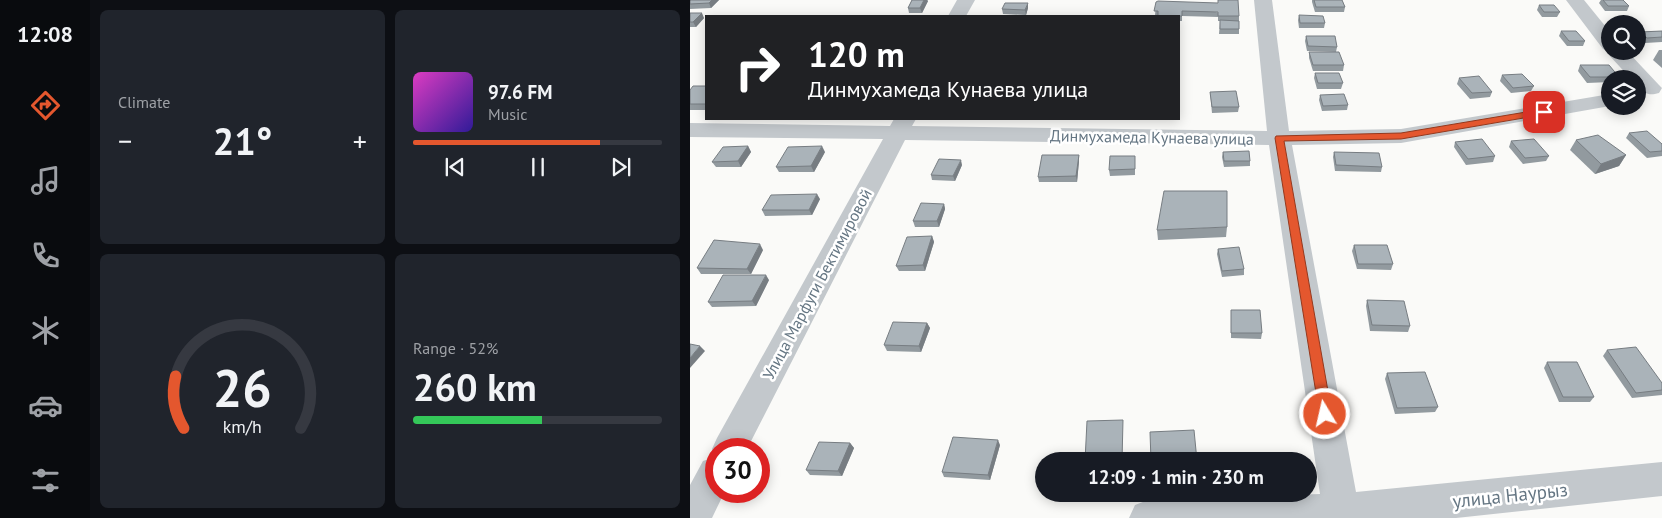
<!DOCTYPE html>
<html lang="en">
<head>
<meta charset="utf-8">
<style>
	body { margin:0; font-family:"PT Sans",sans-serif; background:#20242c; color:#f1f3f6; height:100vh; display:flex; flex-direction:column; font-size:19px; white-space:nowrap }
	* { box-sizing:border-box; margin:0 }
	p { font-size:16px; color:#9ea1a6 }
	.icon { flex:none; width:28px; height:28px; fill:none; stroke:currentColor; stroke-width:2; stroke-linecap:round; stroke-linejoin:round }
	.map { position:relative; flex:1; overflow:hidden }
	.panel { display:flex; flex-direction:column; gap:10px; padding:10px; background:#0d0f14; width:600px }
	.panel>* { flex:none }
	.guide { position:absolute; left:15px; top:15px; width:475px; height:105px; border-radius:0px; box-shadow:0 2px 12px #0003; background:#202124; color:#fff; overflow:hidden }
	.buttons { position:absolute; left:911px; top:15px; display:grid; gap:10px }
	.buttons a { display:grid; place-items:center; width:45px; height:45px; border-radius:50%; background:#171b24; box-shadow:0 2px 12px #0003; font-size:25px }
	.speed { position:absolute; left:15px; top:438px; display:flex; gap:10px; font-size:25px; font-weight:700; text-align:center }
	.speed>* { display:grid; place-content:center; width:65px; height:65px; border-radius:50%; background:#171b24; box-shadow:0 2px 12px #0003; line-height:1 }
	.speed .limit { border:8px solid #d22; background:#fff; color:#111 }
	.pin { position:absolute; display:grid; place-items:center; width:42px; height:42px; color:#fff; margin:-21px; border-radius:10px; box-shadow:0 2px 8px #0006 }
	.me { position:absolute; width:55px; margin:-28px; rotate:351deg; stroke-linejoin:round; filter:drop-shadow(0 0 4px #0008) }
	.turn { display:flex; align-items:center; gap:18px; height:105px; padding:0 20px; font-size:22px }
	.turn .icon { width:65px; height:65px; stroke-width:2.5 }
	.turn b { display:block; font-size:35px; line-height:42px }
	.big { font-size:38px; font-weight:800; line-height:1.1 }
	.panel .card { flex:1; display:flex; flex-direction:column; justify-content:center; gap:8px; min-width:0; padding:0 18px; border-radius:8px; background:#20242c }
	.panel .dial { align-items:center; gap:0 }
	.dial svg { height:130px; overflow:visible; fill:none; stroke:#363941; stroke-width:7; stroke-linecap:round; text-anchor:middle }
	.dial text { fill:#f1f3f6; stroke:none }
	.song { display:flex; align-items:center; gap:15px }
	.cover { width:60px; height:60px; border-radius:8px; background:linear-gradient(135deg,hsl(310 70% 55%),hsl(250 70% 35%)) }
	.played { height:5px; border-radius:2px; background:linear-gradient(90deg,#e4572e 75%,#363941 75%) }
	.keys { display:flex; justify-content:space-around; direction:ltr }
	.heat { display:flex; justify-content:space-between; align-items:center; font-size:28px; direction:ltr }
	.charge { height:8px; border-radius:4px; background:linear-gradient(90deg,#34c759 52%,#363941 0) }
	.panel .tiles { flex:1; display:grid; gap:10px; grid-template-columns:repeat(2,1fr) }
	.trip { position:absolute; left:345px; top:452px; width:282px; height:50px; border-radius:25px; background:#171b24; box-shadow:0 2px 12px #0003; font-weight:800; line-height:50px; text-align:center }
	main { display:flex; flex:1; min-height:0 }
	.menu { display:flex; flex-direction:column; width:90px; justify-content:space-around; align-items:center; background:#090b0e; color:#9ea1a6 }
	.menu .icon { width:35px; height:35px }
	.menu .current { color:#e4572e }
	.menu b { font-size:22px; color:#f1f3f6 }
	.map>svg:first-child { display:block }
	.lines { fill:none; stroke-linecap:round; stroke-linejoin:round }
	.minor { fill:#c3c8cc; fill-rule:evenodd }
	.wall { fill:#929a9f }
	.shaded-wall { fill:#777d82 }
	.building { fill:#aab3b9; stroke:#777d82 }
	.route { fill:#e4572e; stroke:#94391e }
	.labels { text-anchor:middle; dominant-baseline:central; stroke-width:5; stroke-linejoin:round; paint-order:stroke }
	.street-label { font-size:16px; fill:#657683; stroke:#fff }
	.near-street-label { font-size:19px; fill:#657683; stroke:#fff }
</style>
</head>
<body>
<main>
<nav class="menu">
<b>12:08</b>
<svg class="icon current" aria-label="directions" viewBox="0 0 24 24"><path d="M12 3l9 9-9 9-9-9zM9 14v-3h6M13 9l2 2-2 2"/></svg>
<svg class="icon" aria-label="music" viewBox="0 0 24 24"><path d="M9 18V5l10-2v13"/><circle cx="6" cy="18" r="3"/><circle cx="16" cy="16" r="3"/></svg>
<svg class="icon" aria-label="phone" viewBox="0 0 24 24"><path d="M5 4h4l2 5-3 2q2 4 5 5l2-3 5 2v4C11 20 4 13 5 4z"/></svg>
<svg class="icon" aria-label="climate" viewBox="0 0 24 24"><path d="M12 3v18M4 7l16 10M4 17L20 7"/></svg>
<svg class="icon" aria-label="car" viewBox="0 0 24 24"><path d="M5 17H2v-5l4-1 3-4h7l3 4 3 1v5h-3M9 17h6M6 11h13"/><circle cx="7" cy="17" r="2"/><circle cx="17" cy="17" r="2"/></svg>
<svg class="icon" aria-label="filters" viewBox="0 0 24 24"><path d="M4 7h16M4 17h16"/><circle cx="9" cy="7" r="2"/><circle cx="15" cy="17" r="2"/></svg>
</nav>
<section class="panel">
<div class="tiles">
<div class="card"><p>Climate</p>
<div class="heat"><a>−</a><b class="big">21°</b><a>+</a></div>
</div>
<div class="card">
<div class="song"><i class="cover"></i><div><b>97.6 FM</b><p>Music</p></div></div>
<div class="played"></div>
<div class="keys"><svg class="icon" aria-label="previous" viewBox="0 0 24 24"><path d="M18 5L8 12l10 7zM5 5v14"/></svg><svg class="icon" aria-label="pause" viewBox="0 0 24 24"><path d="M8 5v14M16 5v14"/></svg><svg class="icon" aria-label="next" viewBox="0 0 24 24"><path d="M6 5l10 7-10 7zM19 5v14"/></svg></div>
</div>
<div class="card dial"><svg viewBox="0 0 100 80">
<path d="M14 69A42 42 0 1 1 86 69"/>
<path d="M14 69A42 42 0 0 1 9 37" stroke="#e4572e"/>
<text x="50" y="56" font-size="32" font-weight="700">26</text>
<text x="50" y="72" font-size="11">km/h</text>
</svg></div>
<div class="card"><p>Range · 52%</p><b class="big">260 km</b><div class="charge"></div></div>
</div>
</section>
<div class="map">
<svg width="972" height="518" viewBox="0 0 972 518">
	<rect width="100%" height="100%" fill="#fafaf8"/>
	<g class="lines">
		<!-- minor -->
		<g class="minor">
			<polygon points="267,0 285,0 276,16 258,16"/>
			<polygon points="564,0 582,0 599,131 711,129 920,94 920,106 711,143 602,145 666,492 972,462 972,496 766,518 439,518 445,505 458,500 630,494 579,145 215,140 57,449 26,449 26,491 35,491 22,518 0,518 0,485 13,461 25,457 22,449 27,438 193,139 0,137 0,123 200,126 204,119 226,119 222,126 577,131"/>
			<path d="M876,0H894L920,32V51H937L969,85L972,88L969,93C959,96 955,94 948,86V79H941L919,55L917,50L913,49Z"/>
		</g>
	</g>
	<!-- wall -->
	<g class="wall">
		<polygon points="29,0 21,8 0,9 0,1"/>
		<polygon points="222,0 237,0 238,1 232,13 219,13 218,8"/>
		<polygon points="622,0 652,0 655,7 654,12 625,12 622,2"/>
		<polygon points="911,0 933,0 939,6 937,11 915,11 909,3"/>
		<polygon points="466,2 549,16 549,34 529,34 530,21 528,21 528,17 492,16 492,21 489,21 489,16 465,16"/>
		<polygon points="849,5 870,12 867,17 852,17 847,10"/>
		<polygon points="338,8 336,15 313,14 312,9"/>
		<polygon points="0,13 14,18 6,27 0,27"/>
		<polygon points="609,15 635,23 634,28 609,28 608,20"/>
		<polygon points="871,31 895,41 893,46 877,46 869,36"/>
		<polygon points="972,31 972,42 955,43 948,37 950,32"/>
		<polygon points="616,36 647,47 646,52 617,51 615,41"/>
		<polygon points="969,50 972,50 972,68 963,60"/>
		<polygon points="619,52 654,65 653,71 623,71 619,58"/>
		<polygon points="890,65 929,77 928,79 920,79 920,82 897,83 888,71"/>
		<polygon points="625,73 653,83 651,89 627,89 624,78"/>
		<polygon points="812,75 844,86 841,91 821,93 810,81"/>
		<polygon points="769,78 802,92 800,97 780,99 767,84"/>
		<polygon points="16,86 16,110 0,110 0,90"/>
		<polygon points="520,92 549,107 548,112 522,113"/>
		<polygon points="630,95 658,105 657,110 632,111 629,100"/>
		<polygon points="939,133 972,144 972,156 957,158 936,138"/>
		<polygon points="886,140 936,155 929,166 905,174 880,150"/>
		<polygon points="821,141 859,156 856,161 833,164 819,147"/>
		<polygon points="765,142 805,156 803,162 776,165 764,147"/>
		<polygon points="58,146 61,152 51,167 26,167 22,162"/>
		<polygon points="135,152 124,172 89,172 86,167"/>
		<polygon points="533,152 560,161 560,166 534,167 532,157"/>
		<polygon points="644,152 692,167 691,172 645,171 643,157"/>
		<polygon points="389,155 389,161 387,182 349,182 348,177"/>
		<polygon points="445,156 445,175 420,176 419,170"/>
		<polygon points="272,165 265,181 242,180 241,175"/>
		<polygon points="130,199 122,215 75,216 72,210"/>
		<polygon points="254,204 255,209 249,227 225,227 223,221"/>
		<polygon points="537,227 536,237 468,240 467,230"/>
		<polygon points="242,236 244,242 235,271 209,271 206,266"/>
		<polygon points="664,245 703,264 701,270 667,269 662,251"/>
		<polygon points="528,249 554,269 554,275 532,277 527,254"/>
		<polygon points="73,250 61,274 11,274 7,268"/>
		<polygon points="79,280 66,306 22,307 18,302"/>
		<polygon points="677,300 720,326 718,332 680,331 676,306"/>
		<polygon points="541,310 572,333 571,339 541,338"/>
		<polygon points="237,323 240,328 231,352 197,351 194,345"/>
		<polygon points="917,350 972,383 972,395 942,398 913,356"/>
		<polygon points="857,362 904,397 900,402 869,402 854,368"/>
		<polygon points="697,373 748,407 745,412 705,414 695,379"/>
		<polygon points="160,443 164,448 152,476 120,475 116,470"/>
		<polygon points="310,445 300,480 254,477 252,472"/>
	</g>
	<!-- shaded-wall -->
	<g class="shaded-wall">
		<polygon points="22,0 29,0 21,8 19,3"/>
		<polygon points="234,0 237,0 238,1 232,13 230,8"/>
		<polygon points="338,3 338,8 336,15 335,10"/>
		<polygon points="12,13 14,18 6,27 3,22"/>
		<polygon points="58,146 61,152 51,167 48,161"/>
		<polygon points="132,146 135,152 124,172 121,166"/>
		<polygon points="389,155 389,161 387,182 386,176"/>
		<polygon points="936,155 929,166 905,174 911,164"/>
		<polygon points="271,160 272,165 265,181 263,176"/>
		<polygon points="127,194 130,199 122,215 119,210"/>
		<polygon points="254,204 255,209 249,227 247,221"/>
		<polygon points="242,236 244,242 235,271 233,265"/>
		<polygon points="70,244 73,250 61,274 57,269"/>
		<polygon points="76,275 79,280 66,306 62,301"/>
		<polygon points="237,323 240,328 231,352 229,346"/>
		<polygon points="10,346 15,351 0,368 0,358"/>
		<polygon points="308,440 310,445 300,480 298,475"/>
		<polygon points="160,443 164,448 152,476 148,471"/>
	</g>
	<!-- building -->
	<g class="building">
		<polygon points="1,0 22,0 19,3 0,4 0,1"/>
		<polygon points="222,0 234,0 230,8 218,8"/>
		<polygon points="528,0 548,0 549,16 528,16 528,12 492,11 492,16 468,16 468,11 464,11 466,2 468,1 528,3"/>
		<polygon points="624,0 652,0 655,7 626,7"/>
		<polygon points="913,0 933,0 939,6 918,6"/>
		<polygon points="315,3 338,3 335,10 312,9"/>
		<polygon points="849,5 864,5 870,12 854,12"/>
		<polygon points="0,13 12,13 3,22 0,22"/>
		<polygon points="609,15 633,16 635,23 610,23"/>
		<polygon points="530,20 549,21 549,29 530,29"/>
		<polygon points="871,31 886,31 895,41 879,41"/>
		<polygon points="972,31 972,37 957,38 950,32"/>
		<polygon points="616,36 645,36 647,47 618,46"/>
		<polygon points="619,52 649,52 654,65 623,65"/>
		<polygon points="890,65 919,65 929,77 900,77"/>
		<polygon points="625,73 649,73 653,83 628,83"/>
		<polygon points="832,74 844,86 823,88 812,75"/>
		<polygon points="789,76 802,92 782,93 769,78"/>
		<polygon points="3,86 16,86 16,104 0,104 0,90"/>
		<polygon points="546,91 549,107 522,107 520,92"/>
		<polygon points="654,94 658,105 633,106 630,95"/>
		<polygon points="957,131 972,144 972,151 960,152 939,133"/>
		<polygon points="908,135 936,155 911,164 886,140"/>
		<polygon points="792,139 805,156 778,159 765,142"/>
		<polygon points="844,139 859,156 835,158 821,141"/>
		<polygon points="58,146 48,161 22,162 33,147"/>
		<polygon points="132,146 121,166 86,167 98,147"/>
		<polygon points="559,151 560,161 534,161 533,152"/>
		<polygon points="644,152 689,153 692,167 646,165"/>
		<polygon points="352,155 389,155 386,176 348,177"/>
		<polygon points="420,156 445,156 445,169 419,170"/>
		<polygon points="249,159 271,160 263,176 241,175"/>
		<polygon points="474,191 537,191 537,227 467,230"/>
		<polygon points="127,194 119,210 72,210 81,195"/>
		<polygon points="231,203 254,204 247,221 223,221"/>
		<polygon points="242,236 233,265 206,266 217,237"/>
		<polygon points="24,240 70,244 57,269 7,268"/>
		<polygon points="664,245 697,245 703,264 668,264"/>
		<polygon points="549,247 554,269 532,271 528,249"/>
		<polygon points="33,275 76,275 62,301 18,302"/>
		<polygon points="677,300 714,301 720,326 682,325"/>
		<polygon points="541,310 570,310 572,333 541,333"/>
		<polygon points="203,322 237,323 229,346 194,345"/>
		<polygon points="0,344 10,346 0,358"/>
		<polygon points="946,347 972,383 972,390 946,393 917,350"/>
		<polygon points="857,362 887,362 904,397 873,397"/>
		<polygon points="735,372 748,407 707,408 697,373"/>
		<polygon points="433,420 432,461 395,461 397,421"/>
		<polygon points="504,430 507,461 461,461 460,432"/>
		<polygon points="263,437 308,440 298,475 252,472"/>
		<polygon points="129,442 160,443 148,471 116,470"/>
	</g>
	<!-- route -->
	<polygon class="route" points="854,109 857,110 857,114 711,139 594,141 642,414 640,418 635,420 630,418 585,138 586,136 711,133"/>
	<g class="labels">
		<!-- street labels -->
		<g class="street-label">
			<text transform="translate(462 137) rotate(1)">Динмухамеда Кунаева улица</text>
			<text transform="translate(127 284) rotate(-62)">Улица Марфуги Бектимировой</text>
		</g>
		<!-- near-street labels -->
		<g class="near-street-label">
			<text transform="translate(820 495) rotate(-6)">улица Наурыз</text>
		</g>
	</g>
</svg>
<div class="buttons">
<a><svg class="icon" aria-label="search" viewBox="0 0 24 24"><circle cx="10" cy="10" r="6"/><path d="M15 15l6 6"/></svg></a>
<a><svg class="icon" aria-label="layers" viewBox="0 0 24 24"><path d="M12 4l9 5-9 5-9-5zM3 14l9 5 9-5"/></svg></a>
</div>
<div class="speed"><div class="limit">30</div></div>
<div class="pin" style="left:854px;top:112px;background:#d93025"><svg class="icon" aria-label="arrive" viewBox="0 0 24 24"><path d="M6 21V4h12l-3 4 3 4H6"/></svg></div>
<svg class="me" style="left:635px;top:414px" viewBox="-20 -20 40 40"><circle r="17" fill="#e4572e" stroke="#fff" stroke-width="3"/><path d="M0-11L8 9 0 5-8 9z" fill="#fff"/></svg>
<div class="trip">12:09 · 1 min · 230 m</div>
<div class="guide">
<div class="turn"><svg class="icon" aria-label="right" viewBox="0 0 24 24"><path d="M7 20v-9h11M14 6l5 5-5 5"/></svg><div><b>120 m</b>Динмухамеда Кунаева улица</div></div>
</div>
</div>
</main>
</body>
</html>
